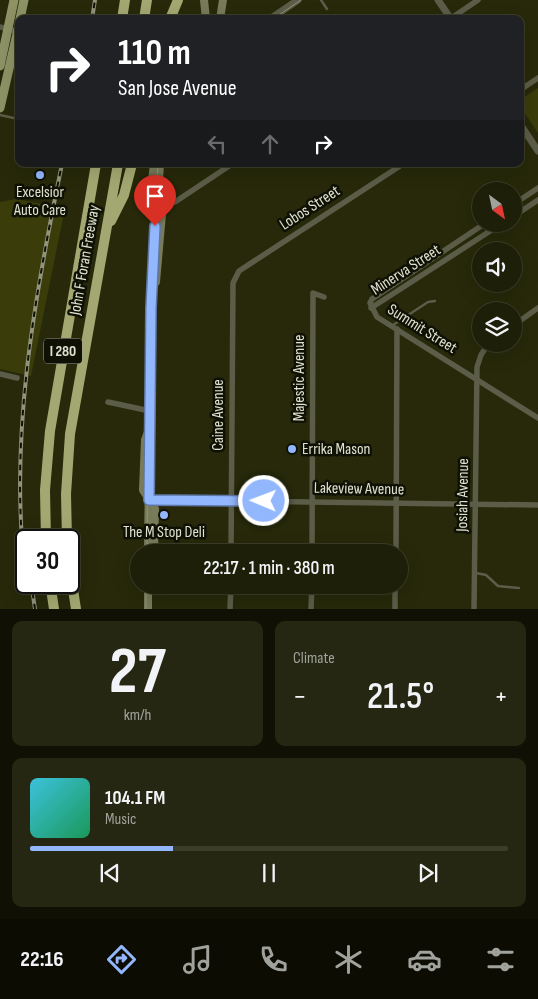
<!DOCTYPE html>
<html lang="en">
<head>
<meta charset="utf-8">
<style>
	body { margin:0; font-family:"Sofia Sans Condensed",sans-serif; background:#252712; color:#f1f3f6; height:100vh; display:flex; flex-direction:column; font-size:19px; white-space:nowrap }
	* { box-sizing:border-box; margin:0 }
	p { font-size:16px; color:#a0a29c }
	.icon { flex:none; width:28px; height:28px; fill:none; stroke:currentColor; stroke-width:2; stroke-linecap:round; stroke-linejoin:round }
	.map { position:relative; height:609px; overflow:hidden }
	.panel { display:flex; flex-direction:column; gap:12px; padding:12px; background:#101104; flex:1 }
	.panel>* { flex:none }
	.top-card { position:absolute; left:15px; top:15px; width:509px; height:152px; border-radius:10px; box-shadow:0 5px 20px #0002,0 0 0 1px #3b3d29; background:#202124; color:#fff; overflow:hidden }
	.needle { width:32px; rotate:147deg }
	.fabs { position:absolute; left:472px; top:182px; display:grid; gap:10px }
	.fabs a { display:grid; place-items:center; width:50px; height:50px; border-radius:50%; background:#1d1f08; box-shadow:0 5px 20px #0002,0 0 0 1px #3b3d29; font-size:25px }
	.speed { position:absolute; left:15px; top:529px; display:flex; gap:10px; font-size:25px; font-weight:700; text-align:center }
	.speed>* { display:grid; place-content:center; width:65px; height:65px; border-radius:50%; background:#1d1f08; box-shadow:0 5px 20px #0002,0 0 0 1px #3b3d29; line-height:1 }
	.speed .limit { border:2px solid #111; border-radius:8px; background:#fff; color:#111 }
	.pin { position:absolute; display:grid; place-items:center; width:42px; height:42px; color:#fff; margin:-51px -21px; border-radius:50% 50% 50% 0; rotate:-45deg; box-shadow:0 0 5px #0007 }
	.pin .icon { rotate:45deg }
	.me { position:absolute; width:55px; margin:-28px; rotate:271deg; stroke-linejoin:round; filter:drop-shadow(0 0 4px #0008) }
	.turn { display:flex; align-items:center; gap:18px; height:105px; padding:0 20px; font-size:22px }
	.turn .icon { width:65px; height:65px; stroke-width:2.5 }
	.turn b { display:block; font-size:35px; line-height:42px }
	.lanes { display:flex; align-items:center; height:48px; padding:0 20px; background:#0003; justify-content:center; gap:25px; direction:ltr }
	.lanes .off { opacity:.35 }
	.big { font-size:38px; font-weight:600; line-height:1.1 }
	.panel .tile { flex:1; display:flex; flex-direction:column; justify-content:center; gap:8px; min-width:0; padding:0 18px; border-radius:10px; background:#252712 }
	.panel .dial { align-items:center; gap:0 }
	.dial b { font-size:65px; line-height:1 }
	.song { display:flex; align-items:center; gap:15px }
	.cover { width:60px; height:60px; border-radius:8px; background:linear-gradient(135deg,hsl(190 70% 55%),hsl(150 70% 35%)) }
	.played { height:5px; border-radius:2px; background:linear-gradient(90deg,#92b7fd 30%,#3b3d29 30%) }
	.keys { display:flex; justify-content:space-around; direction:ltr }
	.heat { display:flex; justify-content:space-between; align-items:center; font-size:28px; direction:ltr }
	.panel .tiles { flex:1; display:grid; gap:12px; grid-template-columns:1fr 1fr }
	.tile:last-child { grid-column:span 2 }
	.trip { position:absolute; left:130px; top:544px; width:278px; height:50px; border-radius:25px; background:#1d1f08; box-shadow:0 5px 20px #0002,0 0 0 1px #3b3d29; font-weight:600; line-height:50px; text-align:center }
	.tabs { display:flex; height:80px; justify-content:space-around; align-items:center; background:#0c0c03; color:#a0a29c }
	.tabs .icon { width:35px; height:35px }
	.tabs .current { color:#92b7fd }
	.tabs b { font-size:22px; color:#f1f3f6 }
	.map>svg:first-child { display:block }
	.green { fill:#3a3d09 }
	.lines { fill:none; stroke-linecap:round; stroke-linejoin:round }
	.service { stroke:#5b5d48; stroke-width:2.5 }
	.minor { stroke:#5b5d48; stroke-width:5.5 }
	.tertiary { stroke:#5b5d48; stroke-width:7 }
	.secondary { stroke:#787b59; stroke-width:8 }
	.primary { stroke:#8e9366; stroke-width:9 }
	.motorway { stroke:#a3a872; stroke-width:10 }
	.tram { stroke:#91937b; stroke-width:1 }
	.rail-casing { stroke:#91937b; stroke-width:4 }
	.rail { stroke:#101105; stroke-width:2; stroke-dasharray:5.5; stroke-linecap:butt }
	.route-casing { stroke:#5f77a4; stroke-width:12 }
	.route { stroke:#92b7fd; stroke-width:9 }
	.poi-dot { fill:#92b7fd; stroke:#101105; stroke-width:2 }
	.labels { text-anchor:middle; dominant-baseline:central; stroke-width:5; stroke-linejoin:round; paint-order:stroke }
	.shield { fill:#101105; stroke:#a2a393; stroke-width:1 }
	.shield-label { font-size:15px; font-weight:bold; fill:#e0e2d0 }
	.poi-label { font-size:16px; fill:#e0e2d0; stroke:#101105 }
	.street-label { font-size:16px; fill:#e0e2d0; stroke:#101105 }
</style>
</head>
<body>
<div class="map">
<svg width="538" height="609" viewBox="0 0 538 609">
	<rect width="100%" height="100%" fill="#27290a"/>
	<!-- green -->
	<g class="green">
		<polygon points="538,88 538,133 520,106 520,100"/>
		<polygon points="16,199 48,205 47,210 64,213 31,376 0,369 0,202"/>
	</g>
	<g class="lines">
		<!-- service -->
		<g class="service">
			<polyline points="321,0 327,9"/>
			<polyline points="0,115 18,119"/>
			<polyline points="393,325 428,302 435,301"/>
			<polyline points="476,573 486,575 498,586 519,588"/>
			<polyline points="137,578 139,579"/>
		</g>
		<!-- minor -->
		<g class="minor">
			<polyline points="450,19 478,0"/>
			<polyline points="0,27 19,32"/>
			<polyline points="520,90 538,78"/>
			<polyline points="514,204 538,188"/>
			<polyline points="156,205 175,202 232,164"/>
			<polyline points="514,216 538,200"/>
			<polyline points="484,224 372,299 370,303 377,317 538,418"/>
			<polyline points="371,308 501,224"/>
			<polyline points="514,325 538,308"/>
			<polyline points="0,374 17,378"/>
			<polyline points="108,402 150,411"/>
			<polyline points="149,500 538,505"/>
			<polyline points="231,552 233,283 239,271 403,164"/>
			<polyline points="312,552 313,293 324,297"/>
			<polyline points="396,552 397,329"/>
			<polyline points="230,609 231,585"/>
			<polyline points="311,609 312,585"/>
			<polyline points="395,609 395,585"/>
			<polyline points="474,609 477,367 481,355 488,344"/>
		</g>
		<!-- tertiary -->
		<g class="tertiary">
			<polyline points="438,0 451,19"/>
			<polyline points="270,19 298,0"/>
			<polyline points="520,124 538,151"/>
		</g>
		<!-- secondary -->
		<g class="secondary">
			<polyline points="204,0 206,19"/>
			<polyline points="220,19 223,0"/>
			<polyline points="154,164 150,198 162,214 156,282"/>
			<polyline points="148,432 145,440 143,490 155,509 154,552"/>
			<polyline points="148,552 151,308 160,164"/>
			<polyline points="148,609 148,585"/>
		</g>
		<!-- primary -->
		<g class="primary">
			<polyline points="20,19 24,0"/>
			<polyline points="0,66 14,0"/>
			<polyline points="0,108 19,25"/>
		</g>
		<!-- motorway -->
		<g class="motorway">
			<polyline points="122,19 125,0"/>
			<polyline points="144,19 147,0"/>
			<polyline points="170,19 178,0"/>
			<polyline points="111,221 124,195 132,164"/>
			<polyline points="46,540 45,490 50,431 96,164"/>
			<polyline points="67,540 66,494 70,434 118,164"/>
			<polyline points="69,563 76,609"/>
			<polyline points="50,582 54,609"/>
		</g>
		<!-- tram -->
		<g class="tram">
			<polyline points="273,19 301,0"/>
			<polyline points="147,552 149,307 158,164"/>
			<polyline points="146,609 146,585"/>
		</g>
		<!-- rail casing -->
		<g class="rail-casing">
			<g id="rail">
				<polyline points="92,19 95,0"/>
				<path d="M26,580C8,442 34,299 62,164"/>
				<polyline points="31,582 35,609"/>
			</g>
		</g>
		<!-- rail -->
		<use href="#rail" class="rail"/>
	</g>
	<g class="lines">
		<!-- route casing -->
		<g class="route-casing">
			<polyline id="route" points="155,226 151,308 149,500 264,501"/>
		</g>
		<!-- route -->
		<use href="#route" class="route"/>
	</g>
	<!-- markers -->
	<g class="poi-dot">
		<circle cx="40" cy="175" r="5"/>
		<circle cx="292" cy="449" r="5"/>
		<circle cx="164" cy="515" r="5"/>
	</g>
	<g class="labels">
		<!-- shield labels -->
		<rect class="shield" x="44" y="338.5" width="38" height="25" rx="4"/>
		<g class="shield-label">
			<text x="63" y="351">I 280</text>
		</g>
		<!-- poi labels -->
		<g class="poi-label">
			<text x="40" y="192">Excelsior<tspan x="40" dy="18">Auto Care</tspan></text>
			<text x="302" y="449" text-anchor="start">Errika Mason</text>
			<text x="164" y="532">The M Stop Deli</text>
		</g>
		<!-- street labels -->
		<g class="street-label">
			<text transform="translate(310 208) rotate(-33)">Lobos Street</text>
			<text transform="translate(85 260) rotate(-80)">John F Foran Freeway</text>
			<text transform="translate(406 270) rotate(-33)">Minerva Street</text>
			<text transform="translate(422 329) rotate(32)">Summit Street</text>
			<text transform="translate(299 378) rotate(-90)">Majestic Avenue</text>
			<text transform="translate(218 415) rotate(-90)">Caine Avenue</text>
			<text transform="translate(359 489) rotate(1)">Lakeview Avenue</text>
			<text transform="translate(463 495) rotate(-89)">Josiah Avenue</text>
		</g>
	</g>
</svg>
<div class="fabs">
<a><svg class="needle" viewBox="-14 -14 28 28"><path d="M0-13l5 13h-10z" fill="#e53935"/><path d="M0 13l5-13h-10z" fill="#a0a29c"/></svg></a>
<a><svg class="icon" aria-label="sound" viewBox="0 0 24 24"><path d="M4 9h4l5-4v14l-5-4H4zM17 9q2 3 0 6"/></svg></a>
<a><svg class="icon" aria-label="layers" viewBox="0 0 24 24"><path d="M12 4l9 5-9 5-9-5zM3 14l9 5 9-5"/></svg></a>
</div>
<div class="speed"><div class="limit">30</div></div>
<div class="pin" style="left:155px;top:226px;background:#d93025"><svg class="icon" aria-label="arrive" viewBox="0 0 24 24"><path d="M6 21V4h12l-3 4 3 4H6"/></svg></div>
<svg class="me" style="left:264px;top:501px" viewBox="-20 -20 40 40"><circle r="17" fill="#92b7fd" stroke="#fff" stroke-width="3"/><path d="M0-11L8 9 0 5-8 9z" fill="#fff"/></svg>
<div class="trip">22:17 · 1 min · 380 m</div>
<div class="top-card">
<div class="turn"><svg class="icon" aria-label="right" viewBox="0 0 24 24"><path d="M7 20v-9h11M14 6l5 5-5 5"/></svg><div><b>110 m</b>San Jose Avenue</div></div>
<div class="lanes"><svg class="icon off" aria-label="left" viewBox="0 0 24 24"><path d="M17 20v-9H6M10 6l-5 5 5 5"/></svg><svg class="icon off" aria-label="ahead" viewBox="0 0 24 24"><path d="M12 20V5M6 11l6-6 6 6"/></svg><svg class="icon" aria-label="right" viewBox="0 0 24 24"><path d="M7 20v-9h11M14 6l5 5-5 5"/></svg></div>
</div>
</div>
<section class="panel">
<div class="tiles">
<div class="tile dial"><b>27</b><p>km/h</p></div>
<div class="tile"><p>Climate</p>
<div class="heat"><a>−</a><b class="big">21.5°</b><a>+</a></div>
</div>
<div class="tile">
<div class="song"><i class="cover"></i><div><b>104.1 FM</b><p>Music</p></div></div>
<div class="played"></div>
<div class="keys"><svg class="icon" aria-label="previous" viewBox="0 0 24 24"><path d="M18 5L8 12l10 7zM5 5v14"/></svg><svg class="icon" aria-label="pause" viewBox="0 0 24 24"><path d="M8 5v14M16 5v14"/></svg><svg class="icon" aria-label="next" viewBox="0 0 24 24"><path d="M6 5l10 7-10 7zM19 5v14"/></svg></div>
</div>
</div>
</section>
<nav class="tabs">
<b>22:16</b>
<svg class="icon current" aria-label="directions" viewBox="0 0 24 24"><path d="M12 3l9 9-9 9-9-9zM9 14v-3h6M13 9l2 2-2 2"/></svg>
<svg class="icon" aria-label="music" viewBox="0 0 24 24"><path d="M9 18V5l10-2v13"/><circle cx="6" cy="18" r="3"/><circle cx="16" cy="16" r="3"/></svg>
<svg class="icon" aria-label="phone" viewBox="0 0 24 24"><path d="M5 4h4l2 5-3 2q2 4 5 5l2-3 5 2v4C11 20 4 13 5 4z"/></svg>
<svg class="icon" aria-label="climate" viewBox="0 0 24 24"><path d="M12 3v18M4 7l16 10M4 17L20 7"/></svg>
<svg class="icon" aria-label="car" viewBox="0 0 24 24"><path d="M5 17H2v-5l4-1 3-4h7l3 4 3 1v5h-3M9 17h6M6 11h13"/><circle cx="7" cy="17" r="2"/><circle cx="17" cy="17" r="2"/></svg>
<svg class="icon" aria-label="filters" viewBox="0 0 24 24"><path d="M4 7h16M4 17h16"/><circle cx="9" cy="7" r="2"/><circle cx="15" cy="17" r="2"/></svg>
</nav>
</body>
</html>
